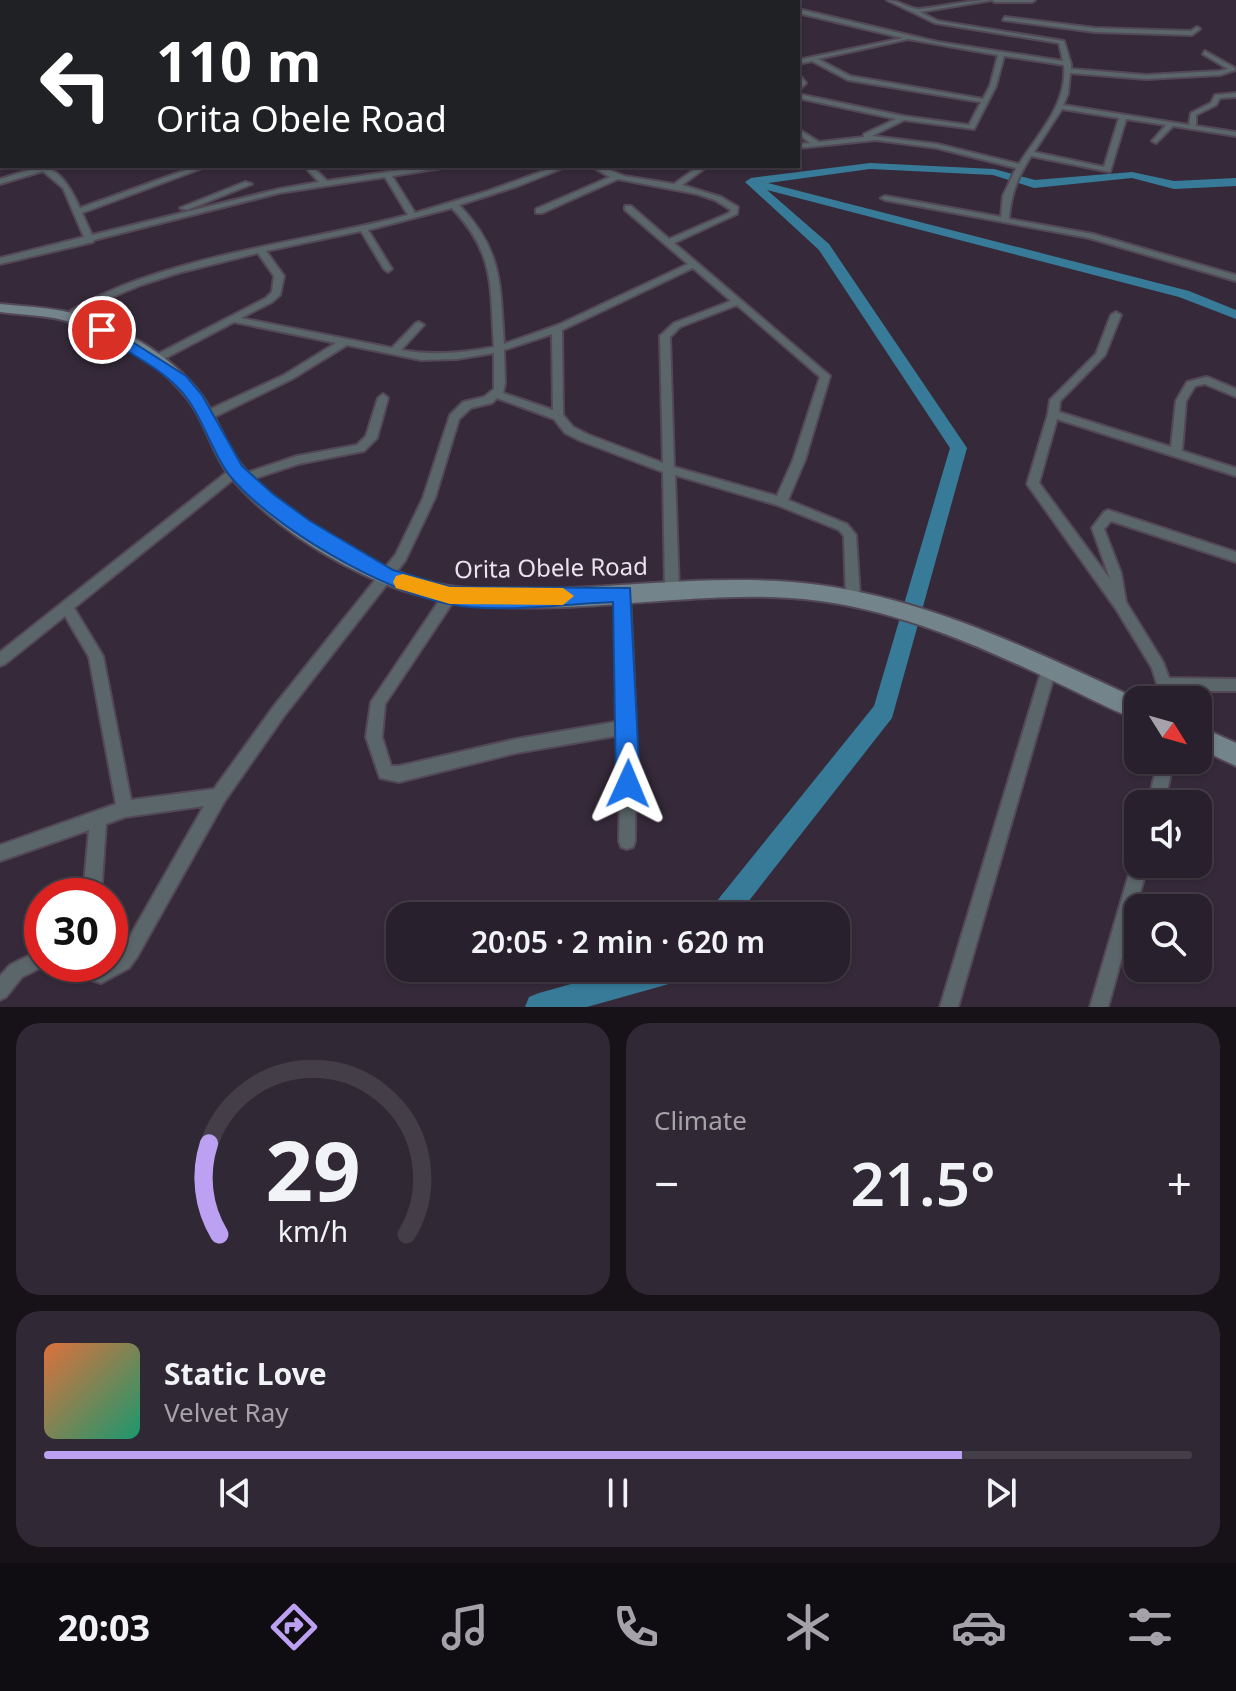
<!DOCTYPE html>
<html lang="en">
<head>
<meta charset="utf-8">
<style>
	body { margin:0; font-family:"Noto Sans",sans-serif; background:#302834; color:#f1f3f6; height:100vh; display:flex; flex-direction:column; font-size:30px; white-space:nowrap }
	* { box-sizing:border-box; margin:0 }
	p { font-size:26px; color:#a5a3a9 }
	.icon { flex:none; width:44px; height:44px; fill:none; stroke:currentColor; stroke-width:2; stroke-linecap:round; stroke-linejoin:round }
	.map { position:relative; height:1007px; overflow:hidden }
	.panel { display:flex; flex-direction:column; gap:16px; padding:16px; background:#161218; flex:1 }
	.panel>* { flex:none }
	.banner { position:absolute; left:0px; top:0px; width:800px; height:168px; box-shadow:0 2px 6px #0004,0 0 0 2px #443e48; background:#202124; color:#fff; overflow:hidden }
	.needle { width:52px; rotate:127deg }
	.fabs { position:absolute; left:1124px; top:686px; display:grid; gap:16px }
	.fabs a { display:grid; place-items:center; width:88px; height:88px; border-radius:16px; background:#28202c; box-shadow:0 2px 6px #0004,0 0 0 2px #443e48; font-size:40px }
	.speed { position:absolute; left:24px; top:878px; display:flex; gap:16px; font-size:40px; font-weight:700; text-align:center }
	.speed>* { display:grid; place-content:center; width:104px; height:104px; border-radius:50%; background:#28202c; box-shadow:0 2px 6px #0004,0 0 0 2px #443e48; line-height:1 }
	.speed .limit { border:12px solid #d22; background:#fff; color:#111 }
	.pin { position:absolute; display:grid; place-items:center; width:68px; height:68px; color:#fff; margin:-34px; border:4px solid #fff; border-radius:50%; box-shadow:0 2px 8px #0007 }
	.me { position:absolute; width:88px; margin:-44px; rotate:1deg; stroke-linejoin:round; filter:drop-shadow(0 0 6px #0008) }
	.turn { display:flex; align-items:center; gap:28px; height:168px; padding:0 24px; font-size:36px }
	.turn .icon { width:104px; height:104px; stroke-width:2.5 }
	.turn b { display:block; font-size:56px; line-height:68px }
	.big { font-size:60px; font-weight:600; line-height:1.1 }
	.panel .widget { flex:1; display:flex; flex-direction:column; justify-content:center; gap:12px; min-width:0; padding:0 28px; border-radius:24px; background:#302834 }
	.panel .dial { align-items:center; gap:0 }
	.dial svg { height:208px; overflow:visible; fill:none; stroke:#443e48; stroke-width:7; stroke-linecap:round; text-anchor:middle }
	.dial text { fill:#f1f3f6; stroke:none }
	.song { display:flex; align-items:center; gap:24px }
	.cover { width:96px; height:96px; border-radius:12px; background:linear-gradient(135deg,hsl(20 70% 55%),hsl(160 70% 35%)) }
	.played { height:8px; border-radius:4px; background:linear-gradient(90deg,#bca0f2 80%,#443e48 80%) }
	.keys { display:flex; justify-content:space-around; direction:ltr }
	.heat { display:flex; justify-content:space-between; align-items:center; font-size:44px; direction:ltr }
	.panel .tiles { flex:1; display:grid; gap:16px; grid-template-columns:1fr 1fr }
	.widget:last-child { grid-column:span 2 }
	.trip { position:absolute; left:386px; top:902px; width:464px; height:80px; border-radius:24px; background:#28202c; box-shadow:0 2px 6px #0004,0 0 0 2px #443e48; font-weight:600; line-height:80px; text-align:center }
	.tab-bar { display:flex; height:128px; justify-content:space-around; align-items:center; background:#100d12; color:#a5a3a9 }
	.tab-bar .icon { width:56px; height:56px }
	.tab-bar .selected { color:#bca0f2 }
	.tab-bar b { font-size:36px; color:#f1f3f6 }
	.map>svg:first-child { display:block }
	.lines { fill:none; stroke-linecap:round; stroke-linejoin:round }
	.river { fill:#377b99; fill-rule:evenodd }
	.minor-casing { stroke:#534857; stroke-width:4 }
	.secondary-casing { stroke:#534857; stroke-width:4 }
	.trunk-casing { stroke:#534857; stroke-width:4 }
	.minor { fill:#5b666a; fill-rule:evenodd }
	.secondary { fill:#74848b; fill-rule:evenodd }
	.trunk { fill:#8ea6b0; fill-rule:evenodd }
	.route { fill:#1a73e8; stroke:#114b97; stroke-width:2 }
	.slow { fill:#f59e0b }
	.labels { text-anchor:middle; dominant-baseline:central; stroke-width:8; stroke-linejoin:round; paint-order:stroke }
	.street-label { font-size:24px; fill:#eae3ed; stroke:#362a3a }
</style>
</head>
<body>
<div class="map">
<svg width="1236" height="1007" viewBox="0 0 1236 1007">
	<rect width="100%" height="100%" fill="#362a3a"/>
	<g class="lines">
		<!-- river -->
		<g class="river">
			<polygon points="870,163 994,169 1035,180 1132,172 1174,181 1236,178 1236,186 1174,189 1132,178 1034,188 993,175 870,169 768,183 1189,291 1236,310 1236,319 1179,297 767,190 829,244 967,448 892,718 737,916 708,916 712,907 874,706 950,448 819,250 745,182 751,178"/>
			<polygon points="628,968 690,968 686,978 676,982 587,1007 525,1007 529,997 539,993"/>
		</g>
		<!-- minor casing -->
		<g class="minor-casing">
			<g id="minor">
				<polygon points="445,0 466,0 463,2"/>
				<polygon points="532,0 538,0 540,2 534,2"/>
				<polygon points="603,0 609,0 610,2 604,2"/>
				<polygon points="756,0 765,2 756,2"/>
				<path d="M887,0C899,0 908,9 919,9C943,7 967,0 992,0L920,12L938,21L1064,41L1071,64V69L1146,75L1219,71L1228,69L1203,54L1205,51L1235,68V70L1220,75L1146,79L1070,73L1068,94L1063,105L1189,125L1191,113L1211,103L1215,95L1236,93V97L1220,98L1216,105L1196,115V126L1236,132V136L1173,126L1156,143L1152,141L1166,125L1126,119L1110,172L1031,156C1018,177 1011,192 1009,219L1093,234L1236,275V281L1089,238L885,200L881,198L885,196L1001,217L1003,196L1016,168L937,148L876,140L798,148V144L810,143L798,134V129L819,142L864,137V134L896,119L798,98V94L903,116L969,125L981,102L848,80L812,61L798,64V60L903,38L798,13V9L938,42L1063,61L1059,43L935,23ZM908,39L998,55L990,86L983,99L850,76L818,59ZM1004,56L1064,65C1068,104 1038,134 1019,164L937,144L872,136L904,120L974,129L996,86ZM1062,109L1119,118L1104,167L1034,152Z"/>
				<polygon points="992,0 1035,0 1032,2 995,2"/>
				<rect x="0" y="11" width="2" height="4"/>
				<polygon points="1005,17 1095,28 1191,31 1197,27 1200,29 1192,35 1095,32 1003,20"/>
				<polygon points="2,24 2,28 0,29 0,25"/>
				<polygon points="798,73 806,83 798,91 800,83"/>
				<rect x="0" y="75" width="2" height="4"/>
				<rect x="0" y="145" width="2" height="5"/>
				<path d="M38,166C59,166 72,191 80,208L197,166H208L82,213L92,235L279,189L319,182L304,166H312L327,181L427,166H446L442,168L392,176L415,213L488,191L557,166H568L518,186L459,205C503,251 500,284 504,344L558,325L688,264L625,210V206H631L669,239L729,213L731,210L715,200L697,194L618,179L542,213H536V209L610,177L591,166H600L624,176L674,184L699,166H708L682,185L721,197L738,207L737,214L674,243L830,376L805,460L788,500L847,524L856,535L860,598L858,602L853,604L848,602L846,598L844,536L839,530L777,505L675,475L679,591L677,595L672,596L667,595L665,591L663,472L581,441L565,433L554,419L497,398L492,403L471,408L459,419L435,498L405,561L284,716L224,802L137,957L129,968L101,983L85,978L79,964H110V959L117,956L125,945L204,806L125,817L106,824L101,896H83L89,830L0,861V845L116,804L89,657L65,616L5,664L0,666V652L232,468H240L242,471L240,474L74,608L103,656L131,800L214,789L274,706L396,554L423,498L450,415L463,402L484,397L494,389V353L457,359L421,360L347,345L292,379L210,419H202L201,416L202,413L284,375L336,343L234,322L158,362H150V358L266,298L272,292L274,276L258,253L178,273L141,285L105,300L71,318H65V314C88,301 112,289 138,280C225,249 319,238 408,215L385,177L279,193L94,240L93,242L0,264V258L84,237L63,188L43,171L0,184V179L39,167ZM452,208C496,254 490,287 494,347C463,353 433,356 401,350L424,325L419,322L416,323L392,348L241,318L272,302L280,295L284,276L266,251L361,231L384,269L388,272L392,269L368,230ZM693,268L731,301L674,323L660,336L663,463L589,435L573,427L563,415L562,330ZM737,305L820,377L793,460L777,496L674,467L670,337L680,327ZM552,334L553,410L503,393L505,383L504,350Z"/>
				<polygon points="245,182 252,184 187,210 180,208"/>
				<polygon points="1116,312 1121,315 1105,355 1060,401 1059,412 1171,447 1176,401 1187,382 1206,377 1210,378 1236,389 1236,397 1205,384 1195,386 1186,401 1182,451 1236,468 1236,476 1057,419 1039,483 1110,579 1092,528 1104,512 1108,510 1236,552 1236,562 1111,521 1104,529 1121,573 1126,602 1163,662 1169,678 1236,679 1236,691 1173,691 1176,700 1162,700 1152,668 1116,609 1027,484 1048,414 1050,400 1096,354 1111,315"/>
				<polygon points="383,394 388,398 377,438 364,451 298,464 244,482 240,481 238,478 240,475 297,456 357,445 366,436 378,398"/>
				<polygon points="623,589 628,590 630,594 636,727 635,841 633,847 627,849 621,847 619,841 621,735 516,753 399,782 380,778 366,737 371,702 445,592 450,591 455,592 457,596 385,704 382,737 391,766 399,766 516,739 621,721 616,594 618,590"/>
				<polygon points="1049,663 1054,665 1056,669 958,1007 940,1007 1042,669 1044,665"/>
				<polygon points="1158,760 1174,760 1164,804 1148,804"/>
				<polygon points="1138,856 1138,864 1148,864 1108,1007 1090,1007 1132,864 1134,858"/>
				<polygon points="42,949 42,964 48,964 22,977 6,997 0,1000 0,976 10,965"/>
			</g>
		</g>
		<!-- secondary casing -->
		<g class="secondary-casing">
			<g id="secondary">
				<path d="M0,304C21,306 42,307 63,311C115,323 170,352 202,396C218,418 225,446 243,467C284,516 347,553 406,575C451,592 503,590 551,589C631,586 712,576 792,582C916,592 1029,649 1140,700L1138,720C1106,708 1076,691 1045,677C964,639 881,604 791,598C661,589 507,633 385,584C329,561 267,522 229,475C212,453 206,424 190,402C160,362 111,332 63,320C43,315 21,315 0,312Z"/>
				<polygon points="1198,726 1236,743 1236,766 1198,748"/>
			</g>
		</g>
		<!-- trunk casing -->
		<g class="trunk-casing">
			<g id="trunk">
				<polygon points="749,0 770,0 747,2"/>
				<rect x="0" y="40" width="2" height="6"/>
			</g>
		</g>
		<!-- minor -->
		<use href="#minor" class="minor"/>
		<!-- secondary -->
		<use href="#secondary" class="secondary"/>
		<!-- trunk -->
		<use href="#trunk" class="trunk"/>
	</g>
	<!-- route -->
	<path class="route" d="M97,326H107L186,376L202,395L242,466L273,494L310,521L393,570L450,587L630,588L640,784L636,792L628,795L619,792L616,784L613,602C563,604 498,614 449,604C383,591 273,528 230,476C213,454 205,424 189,401C169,371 127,352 97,333Z"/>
	<!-- slow -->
	<polygon class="slow" points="403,574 450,587 563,588 574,596 563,605 450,604 396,588 393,582 396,576"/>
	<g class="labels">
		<!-- street labels -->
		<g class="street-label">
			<text transform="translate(551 567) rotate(-1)">Orita Obele Road</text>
		</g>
	</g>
</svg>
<div class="fabs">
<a><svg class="needle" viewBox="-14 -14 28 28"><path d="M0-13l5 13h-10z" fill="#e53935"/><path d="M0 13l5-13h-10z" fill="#a5a3a9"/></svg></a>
<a><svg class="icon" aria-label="sound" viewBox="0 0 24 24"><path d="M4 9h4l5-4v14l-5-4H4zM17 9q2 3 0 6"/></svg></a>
<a><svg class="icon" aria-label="search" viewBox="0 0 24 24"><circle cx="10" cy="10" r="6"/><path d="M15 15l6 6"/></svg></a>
</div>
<div class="speed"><div class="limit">30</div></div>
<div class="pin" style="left:102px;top:330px;background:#d93025"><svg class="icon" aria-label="arrive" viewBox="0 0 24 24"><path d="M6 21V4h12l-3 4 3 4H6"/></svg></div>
<svg class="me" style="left:628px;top:784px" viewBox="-20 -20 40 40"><path d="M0-17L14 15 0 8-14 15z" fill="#1a73e8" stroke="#fff" stroke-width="4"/></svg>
<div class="trip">20:05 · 2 min · 620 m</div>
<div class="banner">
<div class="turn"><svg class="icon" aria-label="left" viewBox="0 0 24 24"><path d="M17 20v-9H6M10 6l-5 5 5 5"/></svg><div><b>110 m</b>Orita Obele Road</div></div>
</div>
</div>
<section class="panel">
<div class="tiles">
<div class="widget dial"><svg viewBox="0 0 100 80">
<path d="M14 69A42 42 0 1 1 86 69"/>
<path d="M14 69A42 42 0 0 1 10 34" stroke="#bca0f2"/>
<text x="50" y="56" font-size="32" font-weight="700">29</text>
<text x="50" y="72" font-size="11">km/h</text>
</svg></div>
<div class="widget"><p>Climate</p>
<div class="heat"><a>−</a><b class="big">21.5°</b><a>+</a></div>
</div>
<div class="widget">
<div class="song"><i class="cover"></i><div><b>Static Love</b><p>Velvet Ray</p></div></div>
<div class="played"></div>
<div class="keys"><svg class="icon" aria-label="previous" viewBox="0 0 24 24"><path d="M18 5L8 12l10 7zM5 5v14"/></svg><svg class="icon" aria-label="pause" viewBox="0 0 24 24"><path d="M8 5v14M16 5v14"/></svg><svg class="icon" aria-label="next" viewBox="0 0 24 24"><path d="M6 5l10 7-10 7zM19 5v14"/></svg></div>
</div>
</div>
</section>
<nav class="tab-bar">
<b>20:03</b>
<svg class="icon selected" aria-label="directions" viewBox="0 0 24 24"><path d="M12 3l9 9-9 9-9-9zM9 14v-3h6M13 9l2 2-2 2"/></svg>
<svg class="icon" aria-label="music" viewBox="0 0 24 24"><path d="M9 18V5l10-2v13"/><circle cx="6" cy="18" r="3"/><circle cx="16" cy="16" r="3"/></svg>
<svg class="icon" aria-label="phone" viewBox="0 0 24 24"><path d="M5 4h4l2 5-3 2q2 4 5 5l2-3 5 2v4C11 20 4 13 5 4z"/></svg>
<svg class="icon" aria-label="climate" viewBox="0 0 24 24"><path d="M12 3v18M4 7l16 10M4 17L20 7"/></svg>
<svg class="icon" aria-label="car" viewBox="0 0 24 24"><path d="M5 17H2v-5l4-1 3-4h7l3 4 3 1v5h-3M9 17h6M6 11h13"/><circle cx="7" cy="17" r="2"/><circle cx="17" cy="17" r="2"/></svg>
<svg class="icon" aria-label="filters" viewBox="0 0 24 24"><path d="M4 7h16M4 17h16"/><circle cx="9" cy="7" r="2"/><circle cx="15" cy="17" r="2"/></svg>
</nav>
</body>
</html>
